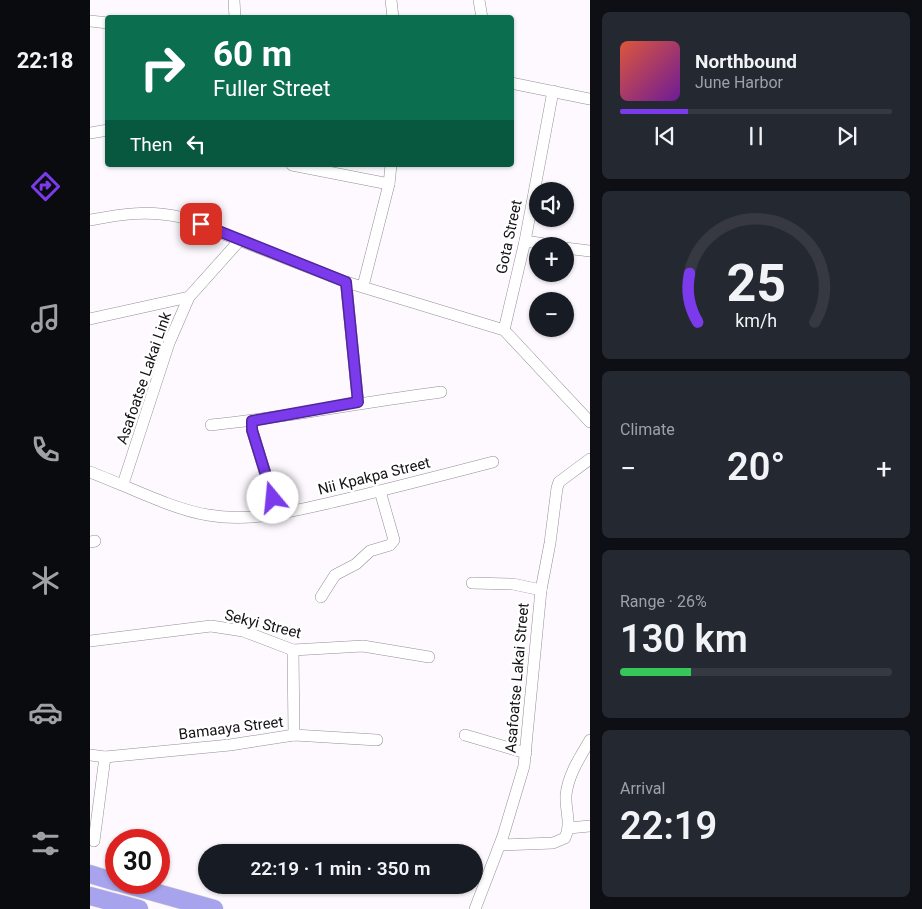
<!DOCTYPE html>
<html lang="en">
<head>
<meta charset="utf-8">
<style>
	body { margin:0; font-family:Roboto,sans-serif; background:#242831; color:#f1f3f6; height:100vh; display:flex; flex-direction:column; font-size:19px; white-space:nowrap }
	* { box-sizing:border-box; margin:0 }
	p { font-size:16px; color:#9ea1a6 }
	.icon { flex:none; width:28px; height:28px; fill:none; stroke:currentColor; stroke-width:2; stroke-linecap:round; stroke-linejoin:round }
	.map { position:relative; flex:1; overflow:hidden }
	.sheet { display:flex; flex-direction:column; gap:12px; padding:12px; background:#0d0f14; width:332px }
	.sheet>* { flex:none }
	.guide { position:absolute; left:15px; top:15px; width:409px; height:152px; border-radius:5px; box-shadow:0 1px 4px #0004; background:#0b6e4f; color:#fff; overflow:hidden }
	.tools { position:absolute; left:439px; top:182px; display:grid; gap:10px }
	.tools a { display:grid; place-items:center; width:45px; height:45px; border-radius:50%; background:#171b24; box-shadow:0 1px 4px #0004; font-size:25px }
	.speed { position:absolute; left:15px; top:829px; display:flex; gap:10px; font-size:25px; font-weight:700; text-align:center }
	.speed>* { display:grid; place-content:center; width:65px; height:65px; border-radius:50%; background:#171b24; box-shadow:0 1px 4px #0004; line-height:1 }
	.speed .limit { border:8px solid #d22; background:#fff; color:#111 }
	.pin { position:absolute; display:grid; place-items:center; width:42px; height:42px; color:#fff; margin:-21px; border-radius:10px; box-shadow:0 2px 8px #0006 }
	.me { position:absolute; width:55px; margin:-28px; rotate:343deg; stroke-linejoin:round; filter:drop-shadow(0 0 4px #0008) }
	.turn { display:flex; align-items:center; gap:18px; height:105px; padding:0 25px; font-size:22px }
	.turn .icon { width:65px; height:65px; stroke-width:2.5 }
	.turn b { display:block; font-size:35px; line-height:42px }
	.then { display:flex; align-items:center; height:48px; padding:0 25px; background:#0003; gap:10px; font-size:19px }
	.big { font-size:38px; font-weight:600; line-height:1.1 }
	.sheet .card { flex:1; display:flex; flex-direction:column; justify-content:center; gap:8px; min-width:0; padding:0 18px; border-radius:8px; background:#242831 }
	.sheet .dial { align-items:center; gap:0 }
	.dial svg { height:130px; overflow:visible; fill:none; stroke:#363941; stroke-width:7; stroke-linecap:round; text-anchor:middle }
	.dial text { fill:#f1f3f6; stroke:none }
	.song { display:flex; align-items:center; gap:15px }
	.cover { width:60px; height:60px; border-radius:8px; background:linear-gradient(135deg,hsl(10 70% 55%),hsl(280 70% 35%)) }
	.played { height:5px; border-radius:2px; background:linear-gradient(90deg,#7c3aed 25%,#363941 25%) }
	.keys { display:flex; justify-content:space-around; direction:ltr }
	.heat { display:flex; justify-content:space-between; align-items:center; font-size:28px; direction:ltr }
	.charge { height:8px; border-radius:4px; background:linear-gradient(90deg,#34c759 26%,#363941 0) }
	.trip { position:absolute; left:108px; top:844px; width:285px; height:50px; border-radius:25px; background:#171b24; box-shadow:0 1px 4px #0004; font-weight:600; line-height:50px; text-align:center }
	main { display:flex; flex:1; min-height:0 }
	.dock { display:flex; flex-direction:column; width:90px; justify-content:space-around; align-items:center; background:#090b0e; color:#9ea1a6 }
	.dock .icon { width:35px; height:35px }
	.dock .current { color:#7c3aed }
	.dock b { font-size:22px; color:#f1f3f6 }
	.map>svg:first-child { display:block }
	.lines { fill:none; stroke-linecap:round; stroke-linejoin:round }
	.minor-casing { stroke:#939094; stroke-width:12 }
	.highway-casing { stroke:#d9d9d9; stroke-width:19 }
	.minor { stroke:#fff; stroke-width:11 }
	.highway { stroke:#a7a3ec; stroke-width:18 }
	.route-casing { stroke:#51269a; stroke-width:12 }
	.route { stroke:#7c3aed; stroke-width:9 }
	.labels { text-anchor:middle; dominant-baseline:central; stroke-width:5; stroke-linejoin:round; paint-order:stroke }
	.street-label { font-size:15px; fill:#131214; stroke:#fff }
</style>
</head>
<body>
<main>
<nav class="dock">
<b>22:18</b>
<svg class="icon current" aria-label="directions" viewBox="0 0 24 24"><path d="M12 3l9 9-9 9-9-9zM9 14v-3h6M13 9l2 2-2 2"/></svg>
<svg class="icon" aria-label="music" viewBox="0 0 24 24"><path d="M9 18V5l10-2v13"/><circle cx="6" cy="18" r="3"/><circle cx="16" cy="16" r="3"/></svg>
<svg class="icon" aria-label="phone" viewBox="0 0 24 24"><path d="M5 4h4l2 5-3 2q2 4 5 5l2-3 5 2v4C11 20 4 13 5 4z"/></svg>
<svg class="icon" aria-label="climate" viewBox="0 0 24 24"><path d="M12 3v18M4 7l16 10M4 17L20 7"/></svg>
<svg class="icon" aria-label="car" viewBox="0 0 24 24"><path d="M5 17H2v-5l4-1 3-4h7l3 4 3 1v5h-3M9 17h6M6 11h13"/><circle cx="7" cy="17" r="2"/><circle cx="17" cy="17" r="2"/></svg>
<svg class="icon" aria-label="filters" viewBox="0 0 24 24"><path d="M4 7h16M4 17h16"/><circle cx="9" cy="7" r="2"/><circle cx="15" cy="17" r="2"/></svg>
</nav>
<div class="map">
<svg width="500" height="909" viewBox="0 0 500 909">
	<rect width="100%" height="100%" fill="#fdf9fe"/>
	<g class="lines">
		<!-- minor casing -->
		<g class="minor-casing">
			<g id="minor">
				<polyline points="144,0 145,18"/>
				<polyline points="301,0 303,18"/>
				<polyline points="389,0 392,18"/>
				<polyline points="0,21 18,23"/>
				<polyline points="421,83 500,99"/>
				<polyline points="0,133 18,130"/>
				<polyline points="202,165 299,184"/>
				<path d="M0,220C32,214 58,210 90,217L256,282L414,330L500,422"/>
				<polyline points="435,241 467,246"/>
				<polyline points="475,248 500,251"/>
				<polyline points="256,282 268,402"/>
				<polyline points="273,286 299,184 301,165"/>
				<polyline points="0,319 99,297"/>
				<polyline points="414,330 435,241 463,91"/>
				<polyline points="162,421 162,430 188,515"/>
				<path d="M121,425C198,417 274,402 351,392"/>
				<path d="M0,472C35,485 81,509 118,515C164,523 207,510 252,500C303,488 353,475 403,462"/>
				<polyline points="33,484 79,343 99,297 150,240"/>
				<polyline points="0,542 5,541"/>
				<polyline points="382,583 423,584 451,590"/>
				<polyline points="231,597 245,575 266,564 280,551 300,545 304,540 290,491"/>
				<polyline points="0,641 121,626 153,631 203,650 273,646 339,657"/>
				<polyline points="203,650 204,735"/>
				<polyline points="375,735 436,753"/>
				<polyline points="0,755 15,757 140,745 204,735 287,740"/>
				<polyline points="479,828 500,826"/>
				<polyline points="4,841 15,757"/>
				<path d="M410,845L463,843L475,838C482,823 475,811 476,795C478,775 490,757 500,740"/>
				<polyline points="385,909 413,836 434,766 451,590 460,543 467,488 469,482 500,459"/>
			</g>
		</g>
		<!-- highway casing -->
		<g class="highway-casing">
			<g id="highway">
				<polyline points="0,874 26,882"/>
				<polyline points="28,882 124,909"/>
				<polyline points="0,896 49,909"/>
			</g>
		</g>
		<!-- minor -->
		<use href="#minor" class="minor"/>
		<!-- highway -->
		<use href="#highway" class="highway"/>
	</g>
	<g class="lines">
		<!-- route casing -->
		<g class="route-casing">
			<polyline id="route" points="111,224 256,282 268,402 162,421 162,430 183,498"/>
		</g>
		<!-- route -->
		<use href="#route" class="route"/>
	</g>
	<g class="labels">
		<!-- street labels -->
		<g class="street-label">
			<text transform="translate(419 237) rotate(-78)">Gota Street</text>
			<text transform="translate(54 378) rotate(-71)">Asafoatse Lakai Link</text>
			<text transform="translate(284 476) rotate(-14)">Nii Kpakpa Street</text>
			<text transform="translate(173 624) rotate(14)">Sekyi Street</text>
			<text transform="translate(427 678) rotate(-85)">Asafoatse Lakai Street</text>
			<text transform="translate(141 728) rotate(-7)">Bamaaya Street</text>
		</g>
	</g>
</svg>
<div class="tools">
<a><svg class="icon" aria-label="sound" viewBox="0 0 24 24"><path d="M4 9h4l5-4v14l-5-4H4zM17 9q2 3 0 6"/></svg></a>
<a>+</a>
<a>−</a>
</div>
<div class="speed"><div class="limit">30</div></div>
<div class="pin" style="left:111px;top:224px;background:#d93025"><svg class="icon" aria-label="arrive" viewBox="0 0 24 24"><path d="M6 21V4h12l-3 4 3 4H6"/></svg></div>
<svg class="me" style="left:183px;top:498px" viewBox="-20 -20 40 40"><circle r="19" fill="#fff"/><path d="M0-13L10 11 0 6-10 11z" fill="#7c3aed"/></svg>
<div class="trip">22:19 · 1 min · 350 m</div>
<div class="guide">
<div class="turn"><svg class="icon" aria-label="right" viewBox="0 0 24 24"><path d="M7 20v-9h11M14 6l5 5-5 5"/></svg><div><b>60 m</b>Fuller Street</div></div>
<div class="then">Then<svg class="icon" aria-label="left" viewBox="0 0 24 24"><path d="M17 20v-9H6M10 6l-5 5 5 5"/></svg></div>
</div>
</div>
<section class="sheet">
<div class="card">
<div class="song"><i class="cover"></i><div><b>Northbound</b><p>June Harbor</p></div></div>
<div class="played"></div>
<div class="keys"><svg class="icon" aria-label="previous" viewBox="0 0 24 24"><path d="M18 5L8 12l10 7zM5 5v14"/></svg><svg class="icon" aria-label="pause" viewBox="0 0 24 24"><path d="M8 5v14M16 5v14"/></svg><svg class="icon" aria-label="next" viewBox="0 0 24 24"><path d="M6 5l10 7-10 7zM19 5v14"/></svg></div>
</div>
<div class="card dial"><svg viewBox="0 0 100 80">
<path d="M14 69A42 42 0 1 1 86 69"/>
<path d="M14 69A42 42 0 0 1 9 39" stroke="#7c3aed"/>
<text x="50" y="56" font-size="32" font-weight="700">25</text>
<text x="50" y="72" font-size="11">km/h</text>
</svg></div>
<div class="card"><p>Climate</p>
<div class="heat"><a>−</a><b class="big">20°</b><a>+</a></div>
</div>
<div class="card"><p>Range · 26%</p><b class="big">130 km</b><div class="charge"></div></div>
<div class="card"><p>Arrival</p><b class="big">22:19</b></div>
</section>
</main>
</body>
</html>
